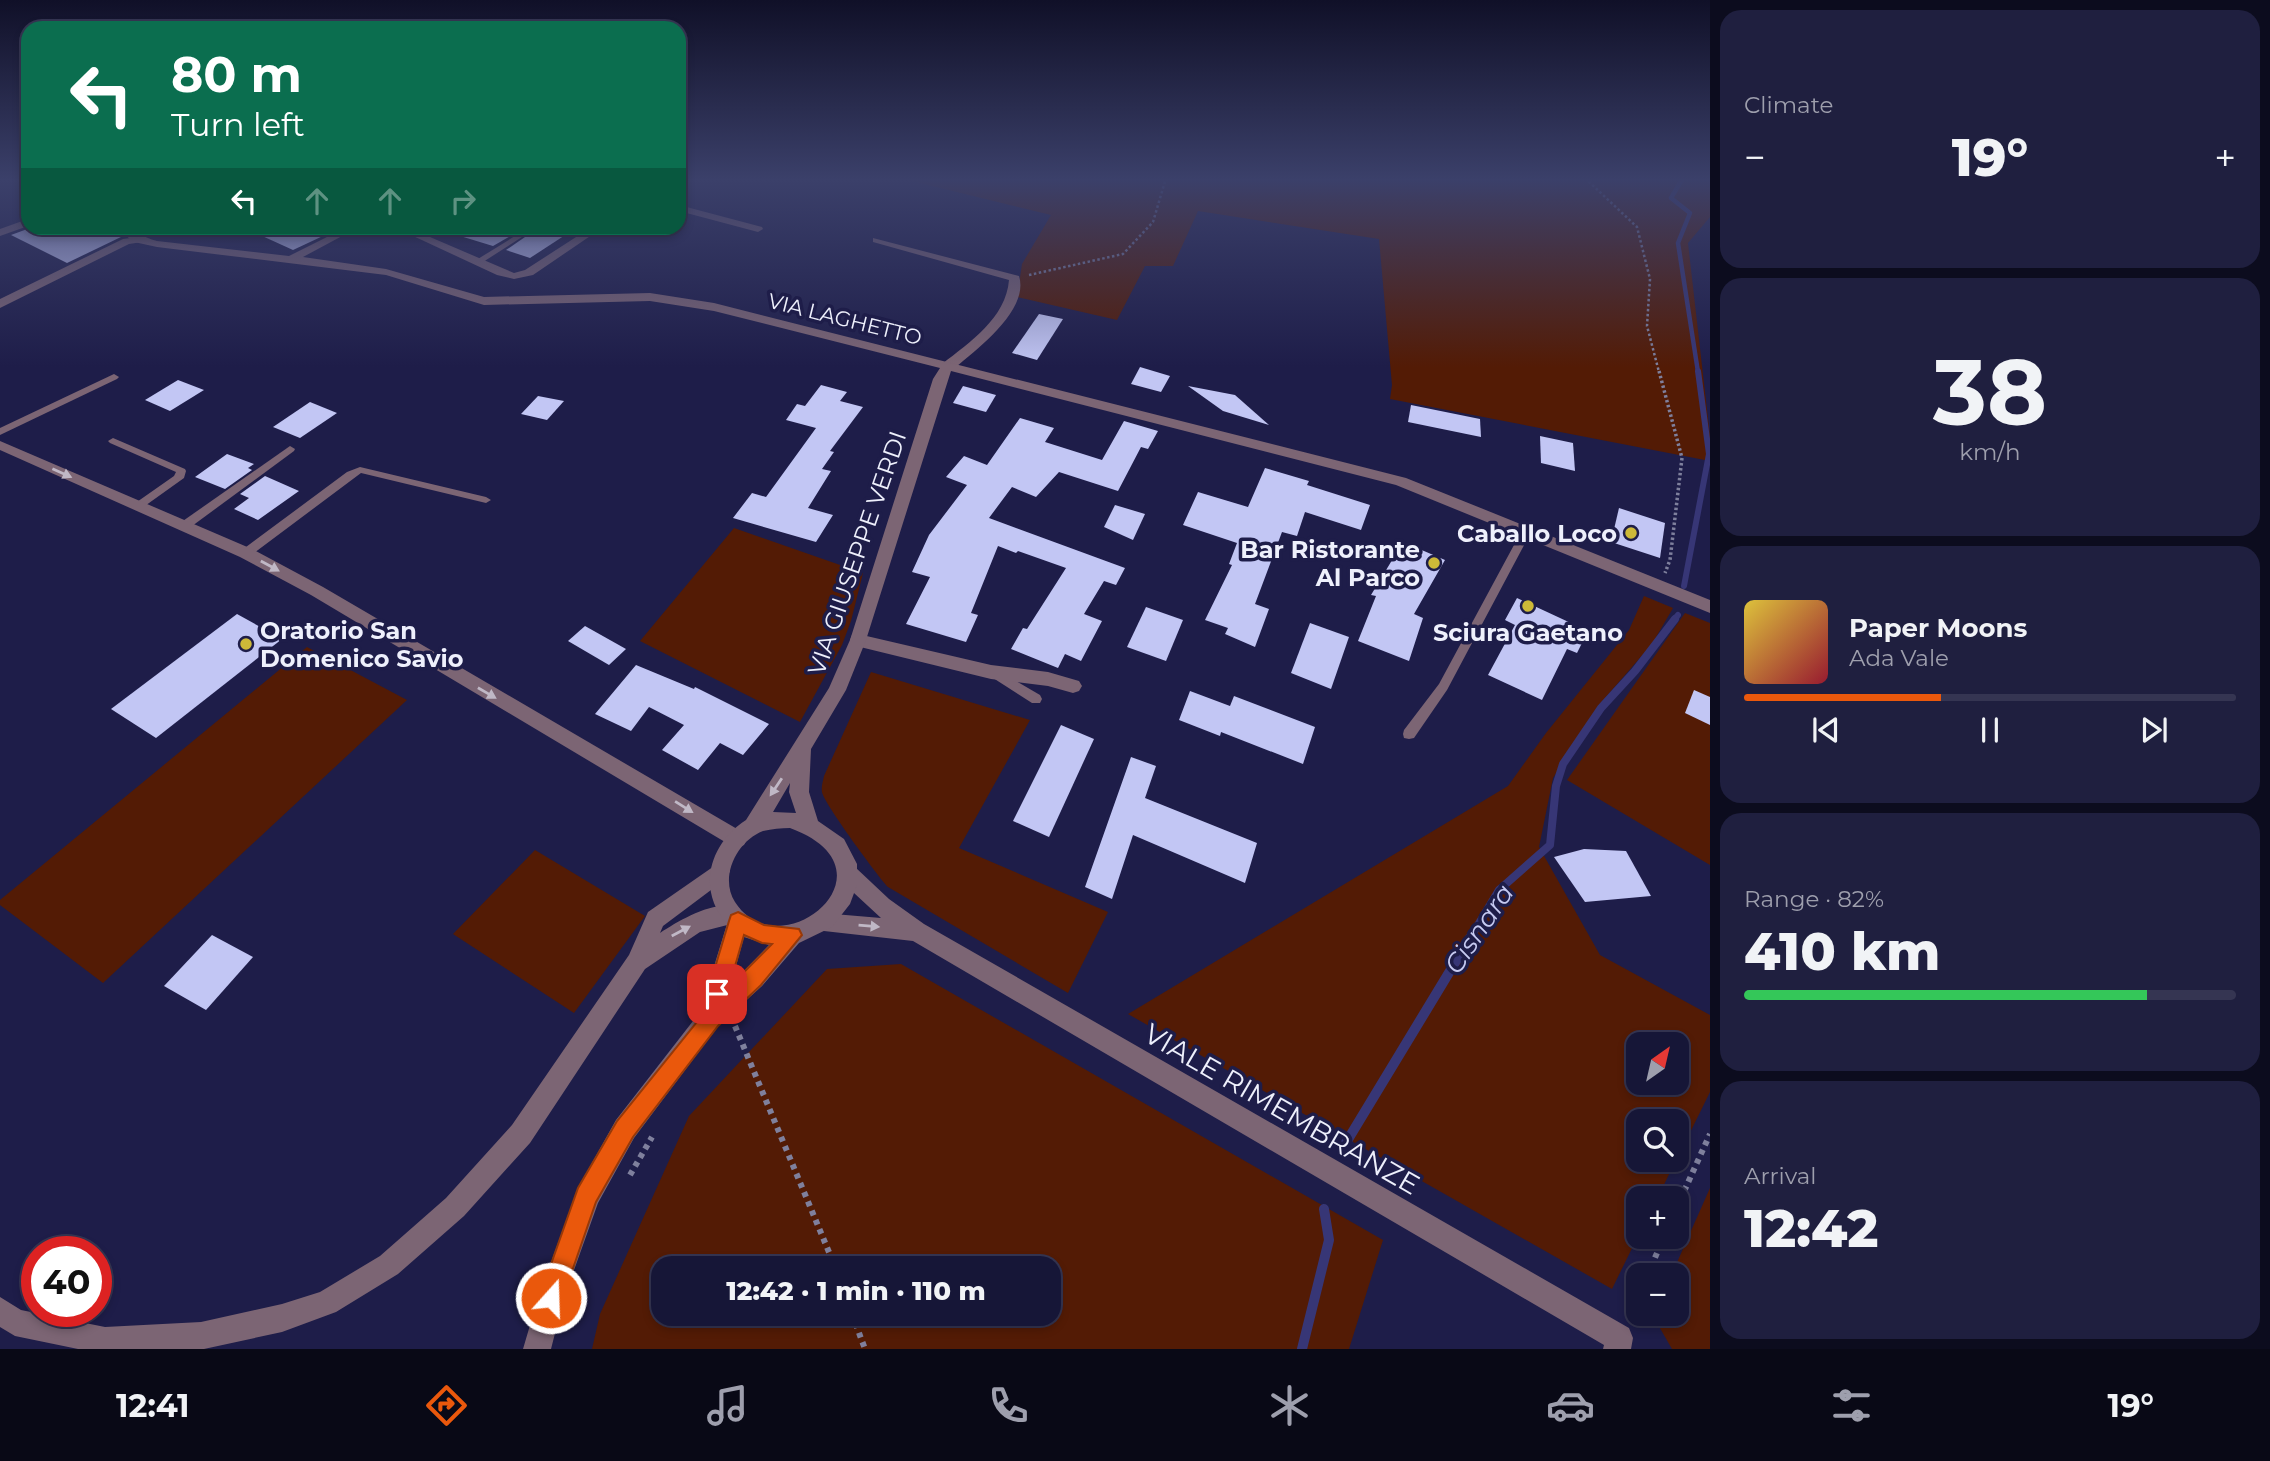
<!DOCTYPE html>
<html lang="en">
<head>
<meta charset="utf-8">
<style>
	body { margin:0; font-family:Montserrat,sans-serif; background:#1f1f3f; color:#f1f3f6; height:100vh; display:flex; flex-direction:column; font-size:26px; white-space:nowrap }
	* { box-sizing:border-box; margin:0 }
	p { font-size:23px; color:#9e9fad }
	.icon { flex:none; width:38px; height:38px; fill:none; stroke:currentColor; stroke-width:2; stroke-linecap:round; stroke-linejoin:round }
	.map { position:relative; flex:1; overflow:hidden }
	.drawer { display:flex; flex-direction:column; gap:10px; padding:10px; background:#0c0c1e; width:560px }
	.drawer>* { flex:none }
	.top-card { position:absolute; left:21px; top:21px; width:665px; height:214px; border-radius:21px; box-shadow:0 4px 10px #0003,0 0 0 2px #353552; background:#0b6e4f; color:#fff; overflow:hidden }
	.needle { width:46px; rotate:34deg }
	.tools { position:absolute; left:1626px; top:1032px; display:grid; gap:14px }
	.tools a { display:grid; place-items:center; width:63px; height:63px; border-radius:14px; background:#161637; box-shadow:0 4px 10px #0003,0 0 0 2px #353552; font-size:35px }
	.speed { position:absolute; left:21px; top:1236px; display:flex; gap:14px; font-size:35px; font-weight:700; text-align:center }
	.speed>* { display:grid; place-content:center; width:91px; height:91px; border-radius:50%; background:#161637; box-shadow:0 4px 10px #0003,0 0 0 2px #353552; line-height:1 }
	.speed .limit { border:10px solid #d22; background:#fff; color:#111 }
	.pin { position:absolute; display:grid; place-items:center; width:60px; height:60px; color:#fff; margin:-30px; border-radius:14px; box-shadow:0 4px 10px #0006 }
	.me { position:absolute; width:77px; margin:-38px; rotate:20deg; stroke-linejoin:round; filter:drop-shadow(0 0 5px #0008) }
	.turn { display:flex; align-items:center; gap:24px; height:147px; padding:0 35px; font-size:32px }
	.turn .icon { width:91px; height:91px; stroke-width:2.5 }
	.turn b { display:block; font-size:49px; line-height:60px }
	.lanes { display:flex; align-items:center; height:66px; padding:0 35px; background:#0003; justify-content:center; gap:35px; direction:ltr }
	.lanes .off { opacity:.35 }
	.big { font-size:52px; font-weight:800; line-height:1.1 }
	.drawer .tile { flex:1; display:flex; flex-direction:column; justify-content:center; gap:10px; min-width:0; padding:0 24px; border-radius:21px; background:#1f1f3f }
	.drawer .dial { align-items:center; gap:0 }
	.dial b { font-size:91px; line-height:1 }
	.song { display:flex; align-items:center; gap:21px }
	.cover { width:84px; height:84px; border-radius:10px; background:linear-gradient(135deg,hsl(50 70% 55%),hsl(350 70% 35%)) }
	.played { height:7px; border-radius:4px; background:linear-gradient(90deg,#ea580c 40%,#353552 40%) }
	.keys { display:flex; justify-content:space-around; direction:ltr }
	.heat { display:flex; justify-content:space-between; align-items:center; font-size:38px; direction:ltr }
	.charge { height:10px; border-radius:5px; background:linear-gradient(90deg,#34c759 82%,#353552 0) }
	.trip { position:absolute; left:651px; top:1256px; width:410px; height:70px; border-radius:21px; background:#161637; box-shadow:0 4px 10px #0003,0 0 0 2px #353552; font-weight:800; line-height:70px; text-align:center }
	.tab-bar { display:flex; height:112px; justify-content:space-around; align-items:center; background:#090916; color:#9e9fad }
	.tab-bar .icon { width:49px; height:49px }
	.tab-bar .on { color:#ea580c }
	.tab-bar b { font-size:32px; color:#f1f3f6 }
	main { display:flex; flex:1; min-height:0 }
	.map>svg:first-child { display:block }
	.green { fill:#531b05; fill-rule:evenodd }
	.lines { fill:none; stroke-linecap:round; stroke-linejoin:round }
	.stream-far3 { stroke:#373676; stroke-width:4.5 }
	.stream-far2 { stroke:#373676; stroke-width:6 }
	.stream-far1 { stroke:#373676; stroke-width:8 }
	.stream { stroke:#373676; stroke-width:10 }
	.building { fill:#c2c6f4 }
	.path-far2 { stroke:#7f809d; stroke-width:2.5; stroke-dasharray:2.5 2.5; stroke-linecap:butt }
	.path-far1 { stroke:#7f809d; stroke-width:3.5; stroke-dasharray:2.5 2.5; stroke-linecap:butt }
	.path { stroke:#7f809d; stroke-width:6; stroke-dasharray:5 5; stroke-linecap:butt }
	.service { fill:#7c6574; fill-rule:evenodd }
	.minor { fill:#7c6574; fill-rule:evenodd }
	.tertiary { fill:#7c6574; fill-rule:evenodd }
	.oneway { fill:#c0b8c6 }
	.route { fill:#ea580c; stroke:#983908; stroke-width:2; fill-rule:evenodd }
	.poi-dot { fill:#cdb938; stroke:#1e1d49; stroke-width:2.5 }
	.labels { text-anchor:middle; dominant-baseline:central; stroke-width:7; stroke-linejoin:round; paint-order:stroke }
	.far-street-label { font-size:21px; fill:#eef0fc; stroke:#1e1d49 }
	.poi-label { font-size:24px; font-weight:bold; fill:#eef0fc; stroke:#1e1d49; text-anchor:end }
	.street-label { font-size:24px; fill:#eef0fc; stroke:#1e1d49 }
	.water-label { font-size:26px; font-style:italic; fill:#c6caf1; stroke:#1e1d49 }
	.near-street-label { font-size:28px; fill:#eef0fc; stroke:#1e1d49 }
</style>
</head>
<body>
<main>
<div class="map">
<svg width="1710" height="1349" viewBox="0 0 1710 1349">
	<rect width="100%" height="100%" fill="#1e1d49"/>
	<!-- green -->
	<g class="green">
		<polygon points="900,178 1710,178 1710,217 1688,243 1710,436 1710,461 1390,399 1392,385 1379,239 1198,211 1173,266 1145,266 1117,320 1017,297 1022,264 1051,215"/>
		<polygon points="734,528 863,573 851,621 842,645 800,722 640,641"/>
		<path d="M1644,596L1673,608L1652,644L1598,706L1553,778L1539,847L1600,955L1710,1015V1092L1677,1159L1676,1122H1638V1160H1676L1657,1199H1638V1236L1612,1289L1128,1014L1508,786L1546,733L1629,630ZM1638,1045H1676V1083H1638Z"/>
		<polygon points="1685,613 1710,623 1710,865 1567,780"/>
		<polygon points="307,647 407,700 103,983 0,905 0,900"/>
		<path d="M871,672L1030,720L959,848L1108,912L1068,993L888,887C879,878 823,802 822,792C821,787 823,781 824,776Z"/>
		<polygon points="535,850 645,916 574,1013 453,934"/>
		<path d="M901,964L1383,1240L1349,1349H592L600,1314L689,1116L827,969ZM663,1269H1048V1314H663Z"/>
		<polygon points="1710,1188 1710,1349 1672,1349 1653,1316 1676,1314 1676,1276 1671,1276"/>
	</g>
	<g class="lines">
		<!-- stream-far3 -->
		<polyline class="stream-far3" points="1683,178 1671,198 1690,213 1678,243 1698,372"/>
		<!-- stream-far2 -->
		<g class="stream-far2">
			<polyline points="1684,586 1709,454 1698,371"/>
			<polyline points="1673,621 1678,615"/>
		</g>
		<!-- stream-far1 -->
		<polyline class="stream-far1" points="1469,940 1499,890 1550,845 1556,786 1563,764 1601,708 1635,671 1675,619"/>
		<!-- stream -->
		<g class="stream">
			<polyline points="1344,1146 1470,938"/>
			<polyline points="1302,1349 1329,1240 1324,1209"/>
		</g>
	</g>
	<!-- building -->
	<g class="building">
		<polygon points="30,228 114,228 123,236 67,263 11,235"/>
		<polygon points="245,228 340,228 293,250"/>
		<polygon points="448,228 524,228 493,246 447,232"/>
		<polygon points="538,228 576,228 530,258 506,250"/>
		<polygon points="1039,314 1063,319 1037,360 1012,353"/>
		<polygon points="1140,367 1170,376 1161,392 1131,384"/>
		<polygon points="178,380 204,390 170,411 145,400"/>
		<polygon points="821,385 847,392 840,401 863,407 830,451 834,452 822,469 831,471 808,508 833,515 816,542 733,518 752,493 766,497 816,428 786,420 797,404 805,406"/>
		<polygon points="963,386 996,395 986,412 953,403"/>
		<polygon points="1188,386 1235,395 1269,425 1223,411"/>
		<polygon points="538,396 564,401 547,420 521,414"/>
		<polygon points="310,402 337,413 300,438 273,427"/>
		<polygon points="1411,405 1480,419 1481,437 1408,422"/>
		<polygon points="1020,418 1054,428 1045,442 1102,460 1124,421 1158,431 1148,449 1141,447 1118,491 1059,472 1036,497 1012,487 989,518 1125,568 1116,585 1104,581 1084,614 1102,621 1081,661 1065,654 1058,668 1011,649 1023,628 1027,629 1066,568 1018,551 1016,553 998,546 971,613 978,615 966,642 906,624 930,577 912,572 929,535 967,485 946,477 964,456 987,465"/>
		<polygon points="1540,436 1573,443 1575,471 1541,463"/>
		<polygon points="227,454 254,464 248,468 252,470 225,489 195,477"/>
		<polygon points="1265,468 1309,481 1307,485 1370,505 1361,530 1305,512 1297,536 1282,532 1255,604 1269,609 1255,647 1225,634 1228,628 1205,620 1232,565 1229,564 1237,543 1183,525 1198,492 1248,507"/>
		<polygon points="265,476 299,491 258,520 234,509 249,498 240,494"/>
		<polygon points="1115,505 1145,514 1133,540 1104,527"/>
		<polygon points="1619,508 1665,523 1660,558 1611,542"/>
		<polygon points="1403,542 1445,560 1414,614 1423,618 1409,661 1358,641 1376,596 1371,595"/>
		<polygon points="1517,598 1588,631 1577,653 1567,649 1542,700 1488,675 1515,625 1505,620"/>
		<polygon points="1146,607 1183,620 1166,661 1127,647"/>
		<polygon points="237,614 282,639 156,738 111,709"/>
		<polygon points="1310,623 1349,637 1331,689 1291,673"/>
		<polygon points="585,626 626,649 609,665 568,641"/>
		<polygon points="636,665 694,689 695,687 769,724 743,755 720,743 698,770 662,750 684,725 649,707 631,731 595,714"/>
		<polygon points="1694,690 1710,697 1710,725 1685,713"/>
		<polygon points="1190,691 1230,706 1234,696 1315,727 1303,764 1221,732 1220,736 1179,720"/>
		<polygon points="1061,725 1094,739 1049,837 1013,821"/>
		<polygon points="1131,757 1156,766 1145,798 1257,843 1245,883 1133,835 1112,899 1085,887"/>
		<polygon points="1584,849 1626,851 1651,896 1585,902 1554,857"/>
		<polygon points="212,935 253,957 206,1010 164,986"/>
	</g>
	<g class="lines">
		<!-- path-far2 -->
		<g class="path-far2">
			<polyline points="1585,178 1637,227 1650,279 1647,326 1659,372"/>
			<polyline points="1029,275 1123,254 1153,222 1166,178"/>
		</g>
		<!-- path-far1 -->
		<polyline class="path-far1" points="1659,371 1682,458 1670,560 1665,573"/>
		<!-- path -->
		<g class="path">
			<polyline points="735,1026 836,1269"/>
			<polyline points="630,1175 652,1137"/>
			<polyline points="1676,1209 1710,1134"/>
			<polyline points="1647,1276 1664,1237"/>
			<polyline points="852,1314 865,1349"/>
			<polyline points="1628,1317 1638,1295"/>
		</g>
		<!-- service -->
		<g class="service">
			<polygon points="528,228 536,228 480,264 473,262"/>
			<polygon points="114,374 119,377 117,379 0,435 0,428"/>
			<polygon points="113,438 185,469 186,471 184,478 142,508 134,508 133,506 134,504 174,476 176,472 110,443 108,441"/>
			<polygon points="290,446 295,449 294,451 188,529 180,529 179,526 180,523"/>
			<polygon points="360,467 486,497 491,500 486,503 361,473 250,556 242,556 241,553 242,550 347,472"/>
			<polygon points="1526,528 1531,532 1447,690 1414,738 1409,739 1404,738 1403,734 1404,730 1439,684 1521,532"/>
			<polygon points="994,668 1040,695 1042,699 1040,703 1032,703 990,676 988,673 990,670"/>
		</g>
		<!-- minor -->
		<g class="minor">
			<polygon points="679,205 762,227 763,229 758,232 679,211"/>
			<polygon points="28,219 28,226 0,236 0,229"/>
			<polygon points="396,228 409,228 514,273 525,270 590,228 602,228 533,275 514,279 497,275"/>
			<polygon points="138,237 144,240 142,242 129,244 0,308 0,299 123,239"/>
			<path d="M873,238L1019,276C1030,310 975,351 952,370H942V364C970,342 1006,318 1009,280L873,242Z"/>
			<polygon points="0,441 252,549 323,587 744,833 747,839 744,845 737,848 730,845 311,595 240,557 0,450"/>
			<polygon points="858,634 991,665 1048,672 1079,681 1082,686 1079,691 1073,693 1048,686 991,679 852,645 850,640 852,635"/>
			<path d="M720,862L727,864L730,871L727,878L663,926L660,933C680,920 715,899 739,908L743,915L739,922L700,932L645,969L530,1143L464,1216L398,1274L336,1312L282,1332L204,1349H78L15,1336L0,1327V1297L21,1310L105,1327L201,1322L282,1304L320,1292L380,1256L446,1198L512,1125L629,955L648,912Z"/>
			<polygon points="848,865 855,867 889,899 924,924 1629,1328 1633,1338 1631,1349 1603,1349 1604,1345 913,941 815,930 811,923 815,916 822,913 881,918 841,881 838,874 841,867"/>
		</g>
		<!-- tertiary -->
		<path class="tertiary" d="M116,228C131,227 142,237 157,241L289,256L345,228H357L303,257L386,269L484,297L650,293L714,303L1406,478L1710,600V613L1396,485L951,371L866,640L846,690L811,749L809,792L818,821L844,839L857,864V885L850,904L832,927L799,943L762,986L718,1026L634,1138L598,1203L564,1298L551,1349H523L538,1298L578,1188L616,1120L700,1012L727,924C696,889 710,843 746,820L829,688L850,640L933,379L940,368L714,311L650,301L484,305L386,275L157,247L134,242ZM790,783L789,792L796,813L773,812ZM790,828C904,870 780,972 735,902C719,877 737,841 763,831C772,829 781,828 790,828ZM744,937L769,945L731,984Z"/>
	</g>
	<!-- one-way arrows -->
	<defs><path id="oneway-solid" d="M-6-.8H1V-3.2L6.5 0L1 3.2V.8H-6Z" transform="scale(1.75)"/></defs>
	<g class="oneway">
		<use href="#oneway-solid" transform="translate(62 473) rotate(24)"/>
		<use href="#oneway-solid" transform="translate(270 566) rotate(29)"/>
		<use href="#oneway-solid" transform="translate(487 693) rotate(30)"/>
		<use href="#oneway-solid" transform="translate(776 787) rotate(124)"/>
		<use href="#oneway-solid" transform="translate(684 807) rotate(32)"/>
		<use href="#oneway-solid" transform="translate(869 926) rotate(5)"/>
		<use href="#oneway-solid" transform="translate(681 931) rotate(-28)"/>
	</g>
	<!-- sky -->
	<linearGradient id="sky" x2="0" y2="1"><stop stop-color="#101028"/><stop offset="0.49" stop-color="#3b406a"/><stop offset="1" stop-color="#3b406a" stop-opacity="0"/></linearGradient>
	<rect width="1710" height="367" fill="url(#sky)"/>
	<!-- route -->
	<path class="route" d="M738,912L764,925L799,929L802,935L761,985L718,1026L633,1137L596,1202L560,1306L551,1310L542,1306L539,1298L578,1188L617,1121L713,1002L707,994L729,921L731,915ZM744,935L762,943L772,944L729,987Z"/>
	<!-- markers -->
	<g class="poi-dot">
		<circle cx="1631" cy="533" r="7"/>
		<circle cx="1434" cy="563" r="7"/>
		<circle cx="1528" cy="606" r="7"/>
		<circle cx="246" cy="644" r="7"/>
	</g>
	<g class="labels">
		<!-- far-street labels -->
		<g class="far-street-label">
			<text transform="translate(845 319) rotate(14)">VIA LAGHETTO</text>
		</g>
		<!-- poi labels -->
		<g class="poi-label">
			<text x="1617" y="533">Caballo Loco</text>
			<text x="1420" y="549">Bar Ristorante<tspan x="1420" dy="28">Al Parco</tspan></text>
			<text x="260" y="630" text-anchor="start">Oratorio San<tspan x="260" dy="28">Domenico Savio</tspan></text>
			<text x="1528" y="632" text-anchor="middle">Sciura Gaetano</text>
		</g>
		<!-- street labels -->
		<g class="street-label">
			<text transform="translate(857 553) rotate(-71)">VIA GIUSEPPE VERDI</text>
		</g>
		<!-- water labels -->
		<g class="water-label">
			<text transform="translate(1479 929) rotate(-56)">Cisnara</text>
		</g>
		<!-- near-street labels -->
		<g class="near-street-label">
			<text transform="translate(1282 1109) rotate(30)">VIALE RIMEMBRANZE</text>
		</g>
	</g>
</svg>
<div class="tools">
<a><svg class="needle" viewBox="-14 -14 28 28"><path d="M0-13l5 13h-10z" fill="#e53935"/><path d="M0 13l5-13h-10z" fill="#9e9fad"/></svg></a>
<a><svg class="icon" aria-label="search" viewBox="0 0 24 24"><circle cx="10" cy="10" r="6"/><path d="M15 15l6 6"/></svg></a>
<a>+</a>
<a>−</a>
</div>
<div class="speed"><div class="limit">40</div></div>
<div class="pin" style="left:717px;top:994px;background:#d93025"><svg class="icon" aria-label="arrive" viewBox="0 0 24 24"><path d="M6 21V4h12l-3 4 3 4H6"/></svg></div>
<svg class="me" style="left:551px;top:1298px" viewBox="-20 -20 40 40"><circle r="17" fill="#ea580c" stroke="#fff" stroke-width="3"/><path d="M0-11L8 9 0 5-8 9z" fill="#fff"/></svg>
<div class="trip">12:42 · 1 min · 110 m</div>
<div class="top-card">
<div class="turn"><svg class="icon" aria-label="left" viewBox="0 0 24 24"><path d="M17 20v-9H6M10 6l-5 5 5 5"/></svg><div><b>80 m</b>Turn left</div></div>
<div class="lanes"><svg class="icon" aria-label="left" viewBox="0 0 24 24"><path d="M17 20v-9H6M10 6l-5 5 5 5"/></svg><svg class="icon off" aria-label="ahead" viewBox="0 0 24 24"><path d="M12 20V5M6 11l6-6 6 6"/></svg><svg class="icon off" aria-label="ahead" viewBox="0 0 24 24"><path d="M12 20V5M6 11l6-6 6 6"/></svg><svg class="icon off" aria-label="right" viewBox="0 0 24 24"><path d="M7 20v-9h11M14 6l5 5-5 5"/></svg></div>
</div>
</div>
<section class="drawer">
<div class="tile"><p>Climate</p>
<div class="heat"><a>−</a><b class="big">19°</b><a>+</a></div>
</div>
<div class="tile dial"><b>38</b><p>km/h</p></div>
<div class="tile">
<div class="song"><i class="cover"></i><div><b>Paper Moons</b><p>Ada Vale</p></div></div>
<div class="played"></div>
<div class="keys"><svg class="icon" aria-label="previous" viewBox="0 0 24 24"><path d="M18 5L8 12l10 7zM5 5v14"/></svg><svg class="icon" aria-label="pause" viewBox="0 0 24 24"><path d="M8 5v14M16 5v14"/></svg><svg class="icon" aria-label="next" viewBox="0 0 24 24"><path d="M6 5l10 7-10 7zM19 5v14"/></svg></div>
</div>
<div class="tile"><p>Range · 82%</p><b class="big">410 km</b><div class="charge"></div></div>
<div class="tile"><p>Arrival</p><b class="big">12:42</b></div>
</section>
</main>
<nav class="tab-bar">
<b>12:41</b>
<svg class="icon on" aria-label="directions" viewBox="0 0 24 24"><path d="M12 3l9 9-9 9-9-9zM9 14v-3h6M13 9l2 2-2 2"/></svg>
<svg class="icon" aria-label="music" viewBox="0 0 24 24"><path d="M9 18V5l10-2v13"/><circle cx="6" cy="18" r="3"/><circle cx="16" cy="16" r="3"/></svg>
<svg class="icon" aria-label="phone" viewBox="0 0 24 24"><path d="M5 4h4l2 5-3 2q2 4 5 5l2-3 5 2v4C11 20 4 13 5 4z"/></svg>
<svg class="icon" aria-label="climate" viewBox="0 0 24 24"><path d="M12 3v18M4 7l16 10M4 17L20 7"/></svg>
<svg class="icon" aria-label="car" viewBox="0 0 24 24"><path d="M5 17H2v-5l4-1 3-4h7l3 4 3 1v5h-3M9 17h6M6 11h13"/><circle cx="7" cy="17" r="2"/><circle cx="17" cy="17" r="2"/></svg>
<svg class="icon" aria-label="filters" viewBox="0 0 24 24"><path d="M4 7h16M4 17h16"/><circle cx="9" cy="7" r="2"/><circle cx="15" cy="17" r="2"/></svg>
<b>19°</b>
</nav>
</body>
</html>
